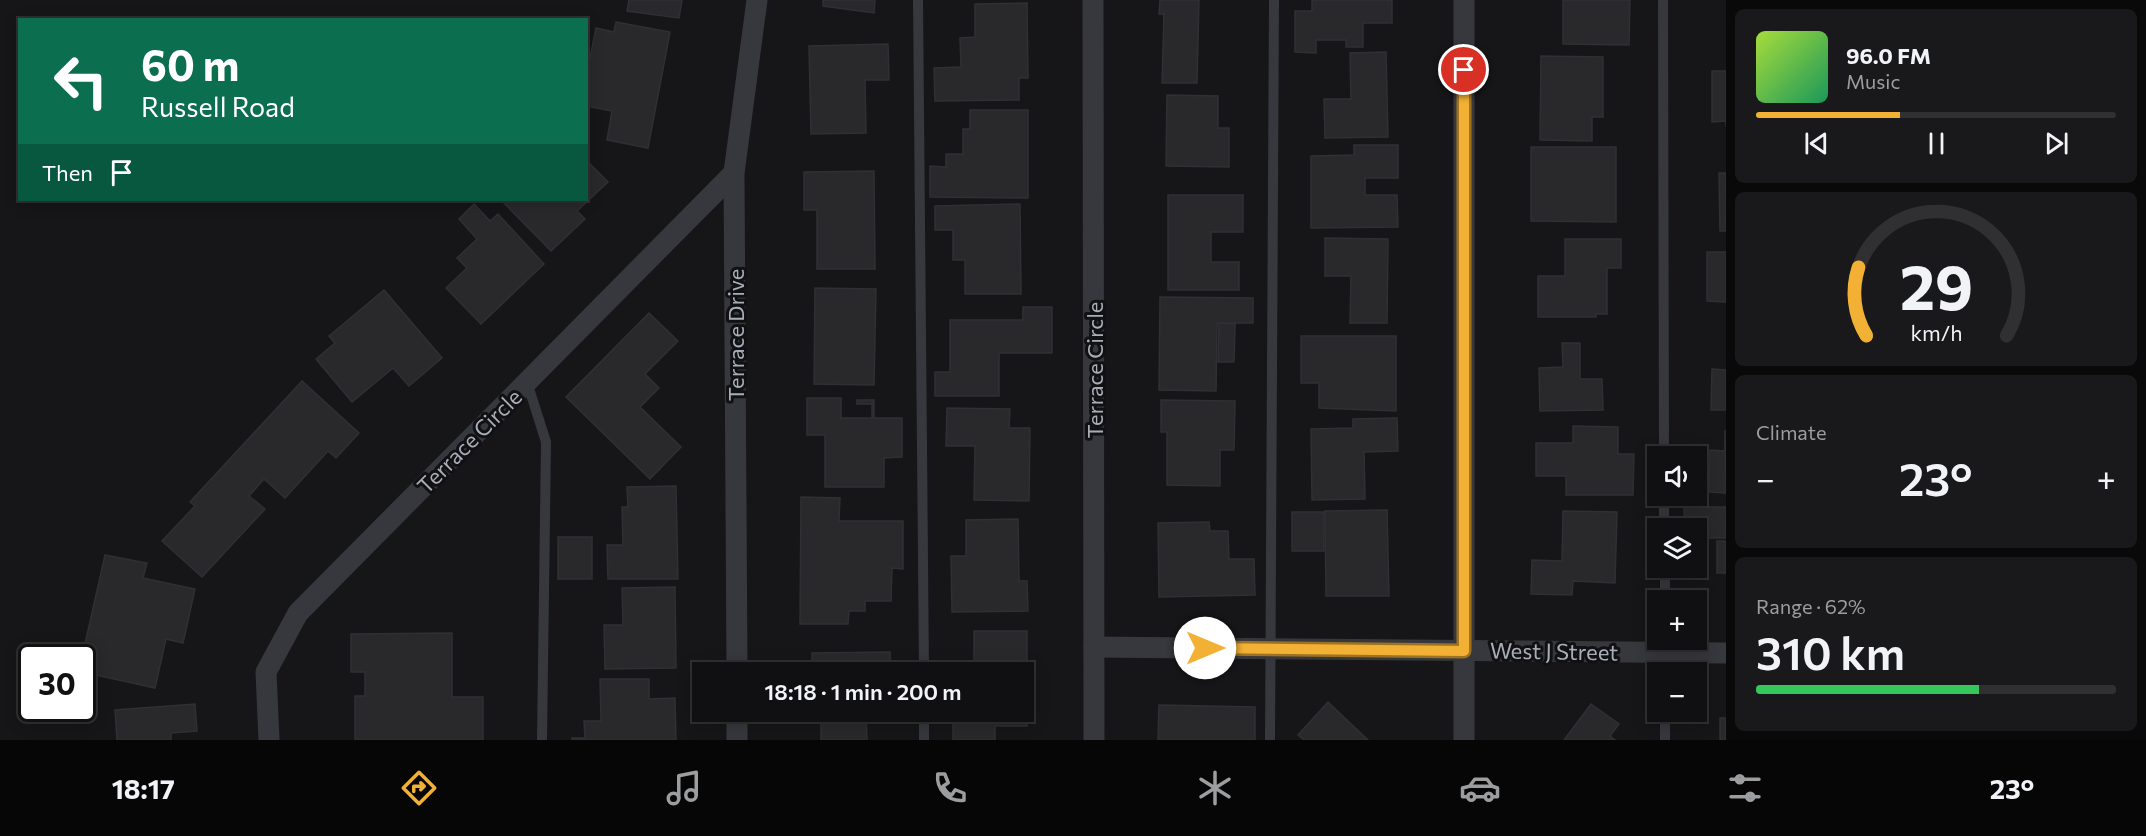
<!DOCTYPE html>
<html lang="en">
<head>
<meta charset="utf-8">
<style>
	body { margin:0; font-family:Commissioner,sans-serif; background:#19191b; color:#f1f3f6; height:100vh; display:flex; flex-direction:column; font-size:22px; white-space:nowrap }
	* { box-sizing:border-box; margin:0 }
	p { font-size:20px; color:#9c9d9f }
	.icon { flex:none; width:33px; height:33px; fill:none; stroke:currentColor; stroke-width:2; stroke-linecap:round; stroke-linejoin:round }
	.map { position:relative; flex:1; overflow:hidden }
	.drawer { display:flex; flex-direction:column; gap:9px; padding:9px; background:#09090a; width:420px }
	.drawer>* { flex:none }
	.top-card { position:absolute; left:18px; top:18px; width:570px; height:183px; border-radius:0px; box-shadow:0 3px 15px #0003,0 0 0 2px #303032; background:#0b6e4f; color:#fff; overflow:hidden }
	.buttons { position:absolute; left:1647px; top:446px; display:grid; gap:12px }
	.buttons a { display:grid; place-items:center; width:60px; height:60px; border-radius:0px; background:#101012; box-shadow:0 3px 15px #0003,0 0 0 2px #303032; font-size:30px }
	.speed { position:absolute; left:18px; top:644px; display:flex; gap:12px; font-size:30px; font-weight:700; text-align:center }
	.speed>* { display:grid; place-content:center; width:78px; height:78px; border-radius:50%; background:#101012; box-shadow:0 3px 15px #0003,0 0 0 2px #303032; line-height:1 }
	.speed .limit { border:3px solid #111; border-radius:9px; background:#fff; color:#111 }
	.pin { position:absolute; display:grid; place-items:center; width:51px; height:51px; color:#fff; margin:-26px; border:3px solid #fff; border-radius:50%; box-shadow:0 2px 6px #0007 }
	.me { position:absolute; width:66px; margin:-33px; rotate:90deg; stroke-linejoin:round; filter:drop-shadow(0 0 4px #0008) }
	.turn { display:flex; align-items:center; gap:21px; height:126px; padding:0 24px; font-size:27px }
	.turn .icon { width:78px; height:78px; stroke-width:2.5 }
	.turn b { display:block; font-size:42px; line-height:51px }
	.then { display:flex; align-items:center; height:57px; padding:0 24px; background:#0003; gap:12px; font-size:22px }
	.big { font-size:45px; font-weight:600; line-height:1.1 }
	.drawer .tile { flex:1; display:flex; flex-direction:column; justify-content:center; gap:9px; min-width:0; padding:0 21px; border-radius:9px; background:#19191b }
	.drawer .dial { align-items:center; gap:0 }
	.dial svg { height:156px; overflow:visible; fill:none; stroke:#303032; stroke-width:7; stroke-linecap:round; text-anchor:middle }
	.dial text { fill:#f1f3f6; stroke:none }
	.song { display:flex; align-items:center; gap:18px }
	.cover { width:72px; height:72px; border-radius:9px; background:linear-gradient(135deg,hsl(80 70% 55%),hsl(150 70% 35%)) }
	.played { height:6px; border-radius:3px; background:linear-gradient(90deg,#f2b134 40%,#303032 40%) }
	.keys { display:flex; justify-content:space-around; direction:ltr }
	.heat { display:flex; justify-content:space-between; align-items:center; font-size:33px; direction:ltr }
	.charge { height:9px; border-radius:4px; background:linear-gradient(90deg,#34c759 62%,#303032 0) }
	.trip { position:absolute; left:692px; top:662px; width:342px; height:60px; border-radius:0px; background:#101012; box-shadow:0 3px 15px #0003,0 0 0 2px #303032; font-weight:600; line-height:60px; text-align:center }
	.menu { display:flex; height:96px; justify-content:space-around; align-items:center; background:#060607; color:#9c9d9f }
	.menu .icon { width:42px; height:42px }
	.menu .current { color:#f2b134 }
	.menu b { font-size:27px; color:#f1f3f6 }
	main { display:flex; flex:1; min-height:0 }
	.map>svg:first-child { display:block }
	.building { fill:#29292c; stroke:#303034; stroke-width:1.5 }
	.lines { fill:none; stroke-linecap:round; stroke-linejoin:round }
	.service { stroke:#37383d; stroke-width:10 }
	.minor { stroke:#37383d; stroke-width:21 }
	.route-casing { stroke:#9d7322; stroke-width:15 }
	.route { stroke:#f2b134; stroke-width:10 }
	.labels { text-anchor:middle; dominant-baseline:central; stroke-width:6; stroke-linejoin:round; paint-order:stroke }
	.street-label { font-size:22px; fill:#a8adb8; stroke:#111113 }
</style>
</head>
<body>
<main>
<div class="map">
<svg width="1726" height="740" viewBox="0 0 1726 740">
	<rect width="100%" height="100%" fill="#161618"/>
	<!-- building -->
	<g class="building">
		<polygon points="629,0 682,0 679,18 627,11"/>
		<polygon points="823,0 875,0 874,13 823,6"/>
		<polygon points="1160,0 1199,0 1197,83 1162,83 1164,14 1159,14"/>
		<polygon points="1312,0 1392,0 1392,23 1363,23 1363,47 1346,47 1346,40 1316,40 1316,53 1295,52 1295,11 1312,11"/>
		<polygon points="1563,0 1630,0 1629,45 1563,44"/>
		<polygon points="1027,3 1028,78 1019,78 1019,100 935,101 934,68 961,67 960,38 975,37 975,4"/>
		<polygon points="616,22 670,32 648,148 607,140 612,111 586,106 586,78 596,28 614,32"/>
		<polygon points="888,44 889,80 865,80 866,133 811,134 809,46"/>
		<polygon points="1386,52 1388,137 1325,138 1324,99 1351,99 1350,53"/>
		<polygon points="1541,56 1603,57 1603,117 1592,117 1592,141 1540,140"/>
		<polygon points="1712,71 1726,71 1726,127 1726,121 1712,122"/>
		<polygon points="1167,95 1218,96 1218,128 1229,128 1229,167 1166,166"/>
		<polygon points="970,110 1028,110 1028,198 930,197 930,166 946,167 946,154 963,154 963,129 970,129"/>
		<polygon points="1354,145 1398,145 1398,178 1365,178 1365,195 1397,195 1398,227 1311,228 1311,156 1354,155"/>
		<polygon points="1531,147 1616,147 1616,222 1531,221"/>
		<polygon points="586,160 608,182 577,211 585,219 551,251 501,200 586,200"/>
		<polygon points="874,171 875,269 817,269 817,210 804,210 804,172"/>
		<polygon points="1719,173 1726,173 1726,231 1720,231"/>
		<polygon points="1168,195 1243,195 1243,232 1211,232 1211,262 1239,262 1239,290 1168,290"/>
		<polygon points="474,204 490,221 498,214 544,264 481,324 446,288 467,268 457,258 477,239 459,219"/>
		<polygon points="1020,204 1021,294 965,294 965,260 953,260 953,230 935,230 935,206"/>
		<polygon points="1325,238 1388,239 1387,323 1350,323 1351,276 1325,276"/>
		<polygon points="1565,239 1621,239 1621,268 1607,268 1607,314 1596,314 1596,317 1538,317 1538,276 1565,276"/>
		<polygon points="1707,252 1726,252 1726,302 1707,301"/>
		<polygon points="815,288 876,289 874,385 814,384"/>
		<polygon points="384,290 442,358 409,386 393,368 352,402 316,359 335,343 329,336"/>
		<polygon points="1160,297 1253,298 1253,323 1217,323 1216,391 1159,390"/>
		<polygon points="1023,307 1052,307 1052,353 999,353 999,396 935,396 935,372 950,372 950,320 1023,320"/>
		<polygon points="649,313 678,341 645,374 659,388 640,407 681,447 650,479 566,397"/>
		<polygon points="1219,323 1235,324 1234,362 1218,362"/>
		<polygon points="1301,336 1396,336 1396,411 1319,408 1319,383 1301,383"/>
		<polygon points="1562,343 1580,343 1580,379 1602,379 1603,410 1540,411 1539,368 1563,367"/>
		<polygon points="1712,369 1726,370 1726,410 1711,410"/>
		<polygon points="302,381 359,433 336,458 328,451 285,498 264,479 249,496 265,509 202,577 162,541 195,506 190,502"/>
		<polygon points="807,398 841,398 841,418 872,418 872,404 857,404 857,400 874,400 874,418 902,418 902,457 884,458 884,487 825,487 825,435 807,435"/>
		<polygon points="1161,400 1235,401 1234,450 1220,450 1220,486 1167,485 1167,432 1161,432"/>
		<polygon points="947,408 1010,409 1009,428 1030,428 1029,501 974,500 975,446 946,446"/>
		<polygon points="1397,418 1398,451 1364,452 1365,499 1312,500 1311,429 1353,428 1353,419"/>
		<polygon points="1573,426 1618,427 1618,454 1634,454 1633,495 1566,495 1566,476 1536,476 1536,443 1573,443"/>
		<polygon points="1725,430 1726,493 1709,492 1710,450 1725,451"/>
		<polygon points="676,486 678,579 608,579 607,545 623,545 622,507 628,507 627,487"/>
		<polygon points="801,497 840,498 839,521 903,521 903,569 892,568 891,601 865,601 865,611 849,611 848,624 800,624"/>
		<polygon points="1684,507 1726,507 1726,538 1696,538 1696,528 1685,528"/>
		<polygon points="1387,510 1389,596 1326,596 1325,511"/>
		<polygon points="1563,511 1617,512 1615,583 1573,581 1572,595 1531,594 1532,560 1562,561"/>
		<rect x="1292" y="512" width="32" height="39"/>
		<polygon points="1018,519 1019,581 1027,581 1028,611 952,612 951,556 966,556 966,520"/>
		<polygon points="1209,522 1210,531 1228,531 1229,559 1254,559 1255,595 1159,597 1158,523"/>
		<rect x="558" y="537" width="34" height="42"/>
		<rect x="1717" y="541" width="9" height="32"/>
		<polygon points="105,555 147,563 143,578 195,589 183,643 166,639 155,688 82,672 82,657"/>
		<polygon points="675,587 676,668 605,669 604,625 623,625 622,588"/>
		<polygon points="974,631 1027,631 1027,726 995,726 995,740 953,740 953,711 1023,711 1023,672 974,672"/>
		<polygon points="452,633 452,697 483,697 483,740 355,740 355,696 365,696 365,672 351,672 351,634"/>
		<polygon points="890,652 891,672 812,672 812,653"/>
		<polygon points="600,679 649,679 649,699 675,698 676,740 572,740 572,738 585,738 584,721 601,721"/>
		<polygon points="1328,702 1368,740 1304,740 1298,735"/>
		<polygon points="195,704 197,731 171,733 171,740 117,740 115,710"/>
		<polygon points="1591,704 1619,724 1610,736 1615,740 1564,740"/>
		<polygon points="1159,705 1255,707 1255,740 1158,740"/>
		<polygon points="821,711 866,711 867,740 821,740"/>
		<rect x="1720" y="718" width="6" height="22"/>
	</g>
	<g class="lines">
		<!-- service -->
		<g class="service">
			<polyline points="918,0 924,672"/>
			<polyline points="1663,0 1664,456"/>
			<polyline points="527,382 546,442 542,740"/>
			<polyline points="1664,495 1664,528"/>
			<polyline points="1665,567 1665,600"/>
			<polyline points="1665,639 1665,672"/>
			<polyline points="924,711 924,740"/>
			<polyline points="1665,711 1665,740"/>
			<polyline points="1270,740 1274,0"/>
		</g>
		<!-- minor -->
		<g class="minor">
			<polyline points="1093,0 1094,740"/>
			<polyline points="1464,0 1464,740"/>
			<polyline points="1094,647 1726,653"/>
			<polyline points="737,672 734,173 757,0"/>
			<polyline points="737,711 737,740"/>
			<polyline points="269,740 266,672 298,613 734,173"/>
		</g>
	</g>
	<g class="lines">
		<!-- route casing -->
		<g class="route-casing">
			<polyline id="route" points="1205,648 1464,651 1464,70"/>
		</g>
		<!-- route -->
		<use href="#route" class="route"/>
	</g>
	<g class="labels">
		<!-- street labels -->
		<g class="street-label">
			<text transform="translate(735 335) rotate(-90)">Terrace Drive</text>
			<text transform="translate(1094 370) rotate(-90)">Terrace Circle</text>
			<text transform="translate(469 441) rotate(-45)">Terrace Circle</text>
			<text transform="translate(1554 651) rotate(1)">West J Street</text>
		</g>
	</g>
</svg>
<div class="buttons">
<a><svg class="icon" aria-label="sound" viewBox="0 0 24 24"><path d="M4 9h4l5-4v14l-5-4H4zM17 9q2 3 0 6"/></svg></a>
<a><svg class="icon" aria-label="layers" viewBox="0 0 24 24"><path d="M12 4l9 5-9 5-9-5zM3 14l9 5 9-5"/></svg></a>
<a>+</a>
<a>−</a>
</div>
<div class="speed"><div class="limit">30</div></div>
<div class="pin" style="left:1464px;top:70px;background:#d93025"><svg class="icon" aria-label="arrive" viewBox="0 0 24 24"><path d="M6 21V4h12l-3 4 3 4H6"/></svg></div>
<svg class="me" style="left:1205px;top:648px" viewBox="-20 -20 40 40"><circle r="19" fill="#fff"/><path d="M0-13L10 11 0 6-10 11z" fill="#f2b134"/></svg>
<div class="trip">18:18 · 1 min · 200 m</div>
<div class="top-card">
<div class="turn"><svg class="icon" aria-label="left" viewBox="0 0 24 24"><path d="M17 20v-9H6M10 6l-5 5 5 5"/></svg><div><b>60 m</b>Russell Road</div></div>
<div class="then">Then<svg class="icon" aria-label="arrive" viewBox="0 0 24 24"><path d="M6 21V4h12l-3 4 3 4H6"/></svg></div>
</div>
</div>
<section class="drawer">
<div class="tile">
<div class="song"><i class="cover"></i><div><b>96.0 FM</b><p>Music</p></div></div>
<div class="played"></div>
<div class="keys"><svg class="icon" aria-label="previous" viewBox="0 0 24 24"><path d="M18 5L8 12l10 7zM5 5v14"/></svg><svg class="icon" aria-label="pause" viewBox="0 0 24 24"><path d="M8 5v14M16 5v14"/></svg><svg class="icon" aria-label="next" viewBox="0 0 24 24"><path d="M6 5l10 7-10 7zM19 5v14"/></svg></div>
</div>
<div class="tile dial"><svg viewBox="0 0 100 80">
<path d="M14 69A42 42 0 1 1 86 69"/>
<path d="M14 69A42 42 0 0 1 10 34" stroke="#f2b134"/>
<text x="50" y="56" font-size="32" font-weight="700">29</text>
<text x="50" y="72" font-size="11">km/h</text>
</svg></div>
<div class="tile"><p>Climate</p>
<div class="heat"><a>−</a><b class="big">23°</b><a>+</a></div>
</div>
<div class="tile"><p>Range · 62%</p><b class="big">310 km</b><div class="charge"></div></div>
</section>
</main>
<nav class="menu">
<b>18:17</b>
<svg class="icon current" aria-label="directions" viewBox="0 0 24 24"><path d="M12 3l9 9-9 9-9-9zM9 14v-3h6M13 9l2 2-2 2"/></svg>
<svg class="icon" aria-label="music" viewBox="0 0 24 24"><path d="M9 18V5l10-2v13"/><circle cx="6" cy="18" r="3"/><circle cx="16" cy="16" r="3"/></svg>
<svg class="icon" aria-label="phone" viewBox="0 0 24 24"><path d="M5 4h4l2 5-3 2q2 4 5 5l2-3 5 2v4C11 20 4 13 5 4z"/></svg>
<svg class="icon" aria-label="climate" viewBox="0 0 24 24"><path d="M12 3v18M4 7l16 10M4 17L20 7"/></svg>
<svg class="icon" aria-label="car" viewBox="0 0 24 24"><path d="M5 17H2v-5l4-1 3-4h7l3 4 3 1v5h-3M9 17h6M6 11h13"/><circle cx="7" cy="17" r="2"/><circle cx="17" cy="17" r="2"/></svg>
<svg class="icon" aria-label="filters" viewBox="0 0 24 24"><path d="M4 7h16M4 17h16"/><circle cx="9" cy="7" r="2"/><circle cx="15" cy="17" r="2"/></svg>
<b>23°</b>
</nav>
</body>
</html>
